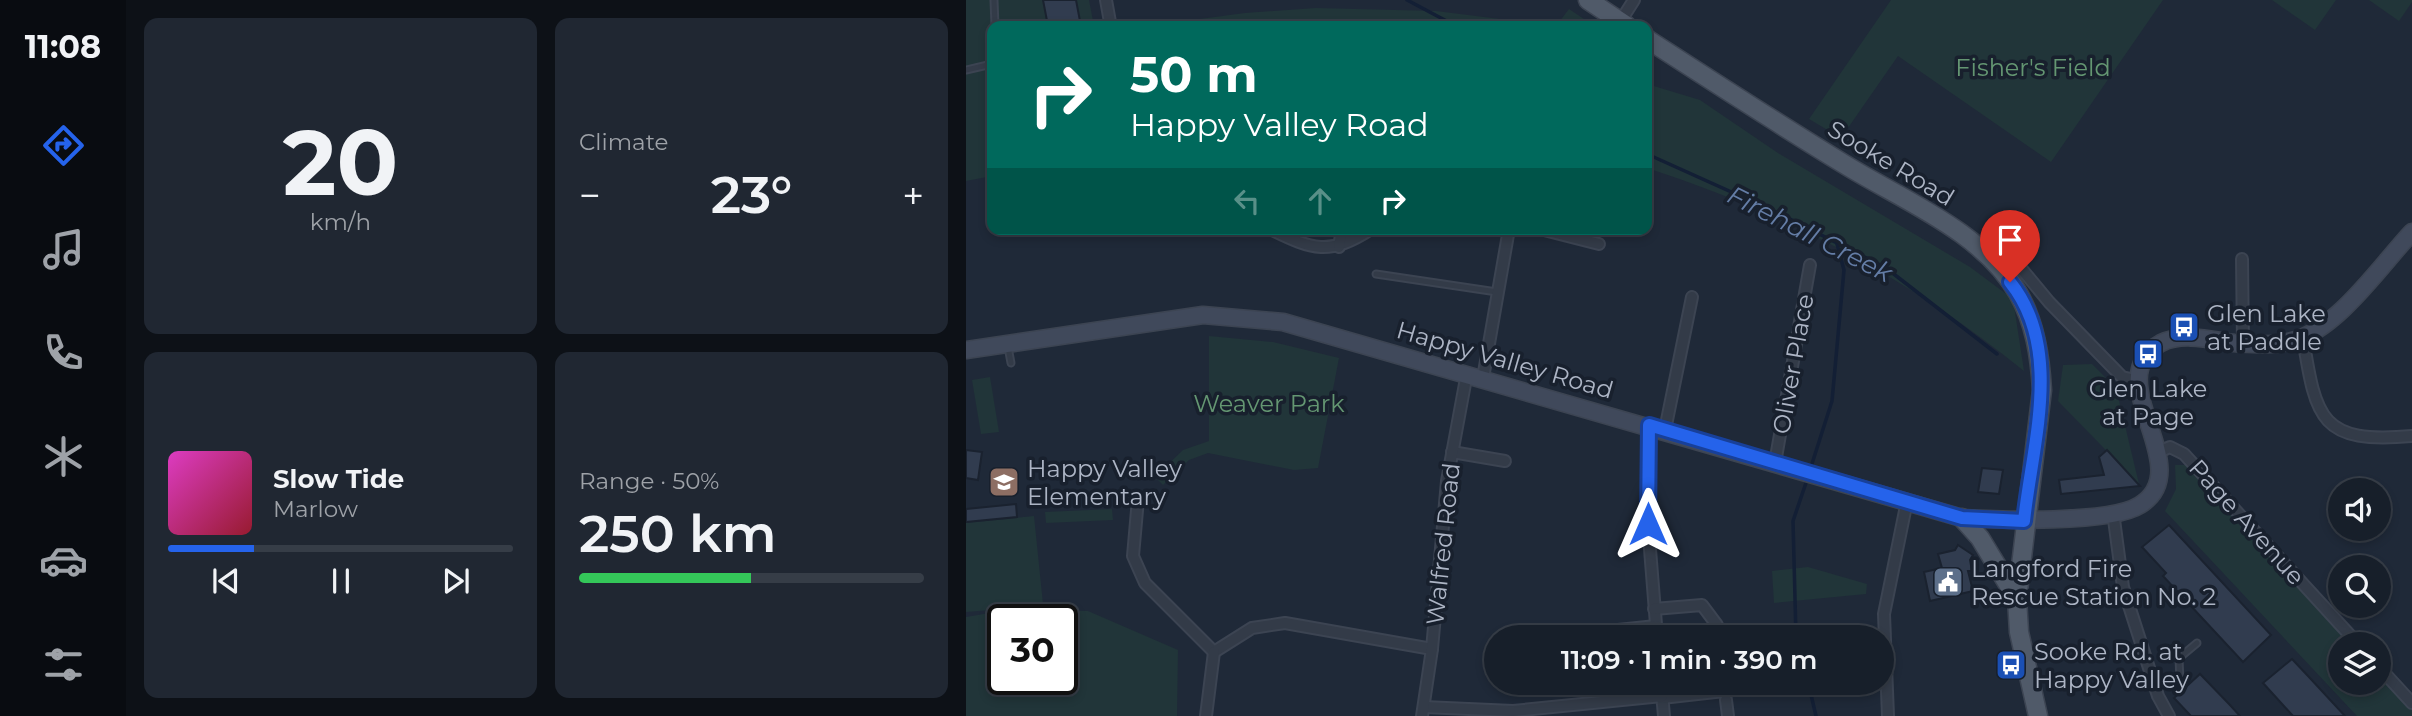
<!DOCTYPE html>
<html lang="en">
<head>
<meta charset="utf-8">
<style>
	body { margin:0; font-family:Montserrat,sans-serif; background:#202732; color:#f1f3f6; height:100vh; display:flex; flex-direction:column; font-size:26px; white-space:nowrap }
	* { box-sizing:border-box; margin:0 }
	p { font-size:23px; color:#9ea2a8 }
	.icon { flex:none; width:38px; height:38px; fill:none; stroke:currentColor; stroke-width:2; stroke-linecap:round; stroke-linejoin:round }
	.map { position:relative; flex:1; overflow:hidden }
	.drawer { display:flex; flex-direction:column; gap:18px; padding:18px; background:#0d1117; width:840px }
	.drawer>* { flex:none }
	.guide { position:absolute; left:21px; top:21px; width:665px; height:214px; border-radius:14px; box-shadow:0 4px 10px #0003,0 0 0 2px #363d47; background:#00695c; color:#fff; overflow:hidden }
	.controls { position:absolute; left:1362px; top:478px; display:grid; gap:14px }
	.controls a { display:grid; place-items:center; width:63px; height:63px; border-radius:50%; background:#171f2a; box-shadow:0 4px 10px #0003,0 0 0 2px #363d47; font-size:35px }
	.speed { position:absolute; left:21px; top:604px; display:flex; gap:14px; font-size:35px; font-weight:700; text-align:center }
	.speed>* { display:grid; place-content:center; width:91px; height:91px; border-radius:50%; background:#171f2a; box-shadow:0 4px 10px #0003,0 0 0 2px #363d47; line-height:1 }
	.speed .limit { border:4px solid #111; border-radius:10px; background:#fff; color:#111 }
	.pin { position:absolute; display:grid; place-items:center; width:60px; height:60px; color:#fff; margin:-72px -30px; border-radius:50% 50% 50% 0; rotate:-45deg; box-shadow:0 0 7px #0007 }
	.pin .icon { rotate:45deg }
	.me { position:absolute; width:77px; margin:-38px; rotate:0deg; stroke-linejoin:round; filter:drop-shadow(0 0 5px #0008) }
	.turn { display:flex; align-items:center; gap:24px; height:147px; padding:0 28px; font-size:32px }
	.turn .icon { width:91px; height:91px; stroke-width:2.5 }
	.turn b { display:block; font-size:49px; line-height:60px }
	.lanes { display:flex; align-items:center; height:66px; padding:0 28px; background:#0003; justify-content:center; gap:35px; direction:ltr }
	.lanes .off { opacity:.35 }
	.big { font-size:52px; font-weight:600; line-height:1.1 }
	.drawer .widget { flex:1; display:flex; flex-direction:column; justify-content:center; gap:10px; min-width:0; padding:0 24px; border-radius:14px; background:#202732 }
	.drawer .dial { align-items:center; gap:0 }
	.dial b { font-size:91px; line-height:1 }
	.song { display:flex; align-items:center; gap:21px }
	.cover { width:84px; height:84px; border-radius:10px; background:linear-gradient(135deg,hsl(310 70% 55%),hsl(350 70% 35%)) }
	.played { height:7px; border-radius:4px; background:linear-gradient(90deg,#2563eb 25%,#363d47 25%) }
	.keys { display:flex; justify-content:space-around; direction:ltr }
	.heat { display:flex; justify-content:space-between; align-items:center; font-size:38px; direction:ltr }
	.charge { height:10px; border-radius:5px; background:linear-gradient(90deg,#34c759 50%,#363d47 0) }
	.drawer .tiles { flex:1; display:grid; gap:18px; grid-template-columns:repeat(2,1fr) }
	.trip { position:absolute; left:518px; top:625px; width:410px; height:70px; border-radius:35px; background:#171f2a; box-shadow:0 4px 10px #0003,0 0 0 2px #363d47; font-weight:600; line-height:70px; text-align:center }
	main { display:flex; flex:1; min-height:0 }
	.tabs { display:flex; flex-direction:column; width:126px; justify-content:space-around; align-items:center; background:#090c11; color:#9ea2a8 }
	.tabs .icon { width:49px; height:49px }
	.tabs .selected { color:#2563eb }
	.tabs b { font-size:32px; color:#f1f3f6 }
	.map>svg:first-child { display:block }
	.green { fill:#213539; fill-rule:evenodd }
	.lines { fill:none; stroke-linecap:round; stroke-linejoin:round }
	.stream { stroke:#131f35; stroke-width:3.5 }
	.building { fill:#313c4f; stroke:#1a222f; stroke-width:2 }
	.lane-casing { stroke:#3c4452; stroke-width:9 }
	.street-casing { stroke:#3c4452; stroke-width:14 }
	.secondary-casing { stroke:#3c4452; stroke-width:19 }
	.primary-casing { stroke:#3c4452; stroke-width:21 }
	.lane { stroke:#333b48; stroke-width:5 }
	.street { stroke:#333b48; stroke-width:10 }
	.secondary { stroke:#40495b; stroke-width:16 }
	.primary { stroke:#505a69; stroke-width:18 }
	.route-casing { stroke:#184099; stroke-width:18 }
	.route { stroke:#2563eb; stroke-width:12 }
	.labels { text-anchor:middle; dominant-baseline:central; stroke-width:7; stroke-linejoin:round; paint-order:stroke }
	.park-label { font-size:24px; fill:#649672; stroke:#18202d }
	.street-label { font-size:24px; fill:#adb5c5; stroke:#18202d }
	.poi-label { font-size:24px; fill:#adb5c5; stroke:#18202d; text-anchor:start }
	.water-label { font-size:26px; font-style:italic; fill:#647da6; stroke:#18202d }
</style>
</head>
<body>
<main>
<nav class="tabs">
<b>11:08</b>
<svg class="icon selected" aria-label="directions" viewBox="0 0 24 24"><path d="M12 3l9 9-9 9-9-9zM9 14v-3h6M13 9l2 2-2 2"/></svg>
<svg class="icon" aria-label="music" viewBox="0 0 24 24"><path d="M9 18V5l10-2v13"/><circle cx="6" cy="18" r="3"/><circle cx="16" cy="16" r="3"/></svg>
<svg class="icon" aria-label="phone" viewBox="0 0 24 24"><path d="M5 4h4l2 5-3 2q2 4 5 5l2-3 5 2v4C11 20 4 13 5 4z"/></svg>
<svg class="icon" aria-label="climate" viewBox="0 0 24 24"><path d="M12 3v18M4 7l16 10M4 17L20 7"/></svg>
<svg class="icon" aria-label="car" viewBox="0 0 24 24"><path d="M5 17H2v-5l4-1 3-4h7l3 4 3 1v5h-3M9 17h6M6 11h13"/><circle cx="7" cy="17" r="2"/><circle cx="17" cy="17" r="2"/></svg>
<svg class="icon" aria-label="filters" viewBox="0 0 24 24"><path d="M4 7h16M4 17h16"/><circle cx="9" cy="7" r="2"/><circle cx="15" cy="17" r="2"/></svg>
</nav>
<section class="drawer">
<div class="tiles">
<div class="widget dial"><b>20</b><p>km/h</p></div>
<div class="widget"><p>Climate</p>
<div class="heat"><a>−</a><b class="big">23°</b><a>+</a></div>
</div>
<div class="widget">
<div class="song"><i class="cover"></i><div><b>Slow Tide</b><p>Marlow</p></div></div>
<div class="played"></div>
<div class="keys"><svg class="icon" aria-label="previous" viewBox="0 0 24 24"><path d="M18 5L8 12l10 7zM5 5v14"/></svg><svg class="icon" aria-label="pause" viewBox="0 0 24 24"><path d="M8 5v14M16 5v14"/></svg><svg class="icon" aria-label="next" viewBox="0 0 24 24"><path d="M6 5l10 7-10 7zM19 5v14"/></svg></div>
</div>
<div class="widget"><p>Range · 50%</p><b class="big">250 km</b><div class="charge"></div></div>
</div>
</section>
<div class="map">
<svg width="1446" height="716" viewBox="0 0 1446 716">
	<rect width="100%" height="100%" fill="#1f2938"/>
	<!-- green -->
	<g class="green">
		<polygon points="0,0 123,0 128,26 26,26 26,176 0,181"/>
		<polygon points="925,0 1197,0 1085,162 932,56 875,138 843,119"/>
		<polygon points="1306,0 1370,0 1349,30"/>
		<polygon points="1403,0 1446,0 1446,2 1433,21"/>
		<polygon points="350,8 470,11 590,26 603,9 618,19 613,26 181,26 279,13"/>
		<path d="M681,84L734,100L812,153L1004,267L1047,299L1058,371C945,279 820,213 681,168Z"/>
		<polygon points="243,336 307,342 373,358 352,468 328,470 242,453 223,460 197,485 189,477 217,450 243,441"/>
		<polygon points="1126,364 1150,388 1173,484 1092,401 1097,365"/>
		<polygon points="24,377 33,432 15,434 6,380"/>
		<polygon points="1209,465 1225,465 1392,644 1374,644 1374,682 1412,682 1412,666 1446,702 1446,716 1391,716 1199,511 1210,489"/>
		<polygon points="146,509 147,520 80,523 79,512"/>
		<path d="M68,516L77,604L89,610L122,611L212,650L211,716H0V617L60,607L0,612V523ZM37,620H96V679H37Z"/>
		<polygon points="842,567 901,584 900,594 808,603 806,571"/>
	</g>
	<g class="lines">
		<!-- stream -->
		<g class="stream">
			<polyline points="441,0 490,26"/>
			<polyline points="681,154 814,214 920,268 1031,354"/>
			<polyline points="844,470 866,401 878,270 871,244"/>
			<polyline points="830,637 827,521 842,477"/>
			<polyline points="842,682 850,716"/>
		</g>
	</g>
	<!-- building -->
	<g class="building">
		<polygon points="77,0 110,0 114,21 82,26"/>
		<polygon points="0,450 16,452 12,480 0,478"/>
		<polygon points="1141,450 1174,486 1095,494 1093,480 1138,475 1133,457"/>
		<polygon points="1016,468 1037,470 1033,494 1012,492"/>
		<polygon points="50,504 51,517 0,522 0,509"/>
		<polygon points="1203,525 1305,635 1277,662 1197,576 1200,573 1176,547"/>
		<polygon points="992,545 1007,555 1004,560 1006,571 1002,571 1007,591 964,601 958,572 976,568 972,554 989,550"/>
		<polygon points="1326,659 1342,676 1379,716 1327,716 1297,683"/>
		<polygon points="1234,674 1263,704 1274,716 1225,716 1208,698"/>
	</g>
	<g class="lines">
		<!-- lane casing -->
		<g class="lane-casing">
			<g id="lane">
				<polyline points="28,0 29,26"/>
				<polyline points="0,70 26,64"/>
				<polyline points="410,274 531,292"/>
				<polyline points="42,347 45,363"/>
				<polyline points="1214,682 1213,658 1231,643"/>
			</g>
		</g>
		<!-- street casing -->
		<g class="street-casing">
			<g id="street">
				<polyline points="140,0 144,22"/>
				<polyline points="654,22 668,0"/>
				<path d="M304,229C347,250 363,256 405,229"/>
				<polyline points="574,229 633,244"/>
				<polyline points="373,247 376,229"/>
				<polyline points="1040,250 1083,302 1156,377 1173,381"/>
				<polyline points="1276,259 1277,343"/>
				<path d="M1337,338C1350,420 1355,444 1446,436"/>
				<polyline points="517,378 543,229"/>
				<polyline points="683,425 682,524 691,637"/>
				<polyline points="699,430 726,297"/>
				<polyline points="486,452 539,461"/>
				<polyline points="1190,453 1204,447 1218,454 1392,644"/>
				<polyline points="809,463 844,265"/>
				<polyline points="172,499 167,556 179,583 248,652"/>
				<polyline points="1147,512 1157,587 1192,696 1203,716"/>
				<polyline points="688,609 736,605 751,625"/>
				<polyline points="585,637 690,626"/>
				<polyline points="248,652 286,628 319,623 466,649"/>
				<polyline points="1412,666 1446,703"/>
				<polyline points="695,682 698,716"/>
				<polyline points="696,698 776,689"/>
				<polyline points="760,700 762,716"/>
				<polyline points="458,707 547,711 696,696"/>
				<polyline points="240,716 248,652"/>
				<polyline points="456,716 466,649 481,481 501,373"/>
				<polyline points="922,716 918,614 941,501"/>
			</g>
		</g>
		<!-- secondary casing -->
		<g class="secondary-casing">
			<path id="secondary" d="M0,350L237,315L317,322L996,518C1033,520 1144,524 1174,505C1234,468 1130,379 1195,343C1216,332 1246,340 1268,343C1286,344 1308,346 1326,341C1371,330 1415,265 1446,232"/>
		</g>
		<!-- primary casing -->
		<g class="primary-casing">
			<g id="primary">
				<polyline points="622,0 661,26"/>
				<path d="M681,39C746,81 812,124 878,164C936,200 1016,231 1052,293C1069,323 1074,356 1076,390L1051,599L1053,632L1072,716"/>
				<polyline points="996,518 1014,538 1051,599"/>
			</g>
		</g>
		<!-- lane -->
		<use href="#lane" class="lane"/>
		<!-- street -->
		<use href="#street" class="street"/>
		<!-- secondary -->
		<use href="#secondary" class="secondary"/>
		<!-- primary -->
		<use href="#primary" class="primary"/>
	</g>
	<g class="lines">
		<!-- route casing -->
		<g class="route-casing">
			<path id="route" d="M682,524L683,425L996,518L1058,521C1066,445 1098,349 1044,282"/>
		</g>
		<!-- route -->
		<use href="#route" class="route"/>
	</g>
	<!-- icons -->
	<defs>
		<g id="bus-square" transform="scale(1.575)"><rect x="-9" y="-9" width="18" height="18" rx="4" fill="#1a4fb4" stroke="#18202d"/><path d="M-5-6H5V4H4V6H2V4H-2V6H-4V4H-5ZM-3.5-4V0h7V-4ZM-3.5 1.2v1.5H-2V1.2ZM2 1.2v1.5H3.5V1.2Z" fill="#fff"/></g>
		<g id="school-square" transform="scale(1.575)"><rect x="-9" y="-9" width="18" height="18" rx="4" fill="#8d6e63" stroke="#18202d"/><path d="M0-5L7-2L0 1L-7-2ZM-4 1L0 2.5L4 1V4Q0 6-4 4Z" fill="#fff"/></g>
		<g id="civic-square" transform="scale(1.575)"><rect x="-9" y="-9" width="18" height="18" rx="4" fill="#5c6f8a" stroke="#18202d"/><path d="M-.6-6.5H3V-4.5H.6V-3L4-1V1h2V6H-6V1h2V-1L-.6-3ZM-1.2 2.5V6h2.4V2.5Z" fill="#fff"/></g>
	</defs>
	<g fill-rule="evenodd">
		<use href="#bus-square" x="1218" y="327"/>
		<use href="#bus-square" x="1182" y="354"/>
		<use href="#school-square" x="38" y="482"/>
		<use href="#civic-square" x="982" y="582"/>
		<use href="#bus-square" x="1045" y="665"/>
	</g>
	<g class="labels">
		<!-- park labels -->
		<g class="park-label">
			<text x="1067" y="67">Fisher's Field</text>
			<text x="303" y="403">Weaver Park</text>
		</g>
		<!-- street labels -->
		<g class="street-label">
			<text transform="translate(925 163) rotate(31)">Sooke Road</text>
			<text transform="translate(539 360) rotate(16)">Happy Valley Road</text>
			<text transform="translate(827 364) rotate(-80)">Oliver Place</text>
			<text transform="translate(1281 522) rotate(48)">Page Avenue</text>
			<text transform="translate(477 544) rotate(-84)">Walfred Road</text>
		</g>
		<!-- poi labels -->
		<g class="poi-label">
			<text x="1241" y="313">Glen Lake<tspan x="1241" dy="28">at Paddle</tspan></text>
			<text x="1182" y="388" text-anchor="middle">Glen Lake<tspan x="1182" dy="28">at Page</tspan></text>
			<text x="61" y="468">Happy Valley<tspan x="61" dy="28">Elementary</tspan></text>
			<text x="1005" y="568">Langford Fire<tspan x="1005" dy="28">Rescue Station No. 2</tspan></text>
			<text x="1068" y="651">Sooke Rd. at<tspan x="1068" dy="28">Happy Valley</tspan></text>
		</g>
		<!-- water labels -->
		<g class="water-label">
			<text transform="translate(844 234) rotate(27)">Firehall Creek</text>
		</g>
	</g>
</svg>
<div class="controls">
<a><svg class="icon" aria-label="sound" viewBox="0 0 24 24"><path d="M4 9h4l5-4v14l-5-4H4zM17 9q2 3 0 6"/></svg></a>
<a><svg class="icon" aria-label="search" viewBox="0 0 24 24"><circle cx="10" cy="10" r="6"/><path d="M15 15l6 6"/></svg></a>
<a><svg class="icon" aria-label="layers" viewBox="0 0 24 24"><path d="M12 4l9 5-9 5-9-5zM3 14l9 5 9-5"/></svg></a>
</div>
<div class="speed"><div class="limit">30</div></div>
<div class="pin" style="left:1044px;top:282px;background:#d93025"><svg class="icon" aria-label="arrive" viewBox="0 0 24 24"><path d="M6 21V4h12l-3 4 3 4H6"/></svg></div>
<svg class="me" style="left:682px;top:524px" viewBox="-20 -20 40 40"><path d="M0-17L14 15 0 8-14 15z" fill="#2563eb" stroke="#fff" stroke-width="4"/></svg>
<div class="trip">11:09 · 1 min · 390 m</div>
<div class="guide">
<div class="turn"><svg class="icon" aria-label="right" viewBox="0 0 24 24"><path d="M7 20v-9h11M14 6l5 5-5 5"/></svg><div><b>50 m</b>Happy Valley Road</div></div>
<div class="lanes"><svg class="icon off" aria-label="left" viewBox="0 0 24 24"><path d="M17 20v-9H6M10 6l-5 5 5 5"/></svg><svg class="icon off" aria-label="ahead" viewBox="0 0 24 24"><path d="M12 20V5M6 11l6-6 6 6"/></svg><svg class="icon" aria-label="right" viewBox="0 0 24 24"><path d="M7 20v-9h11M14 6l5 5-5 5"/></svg></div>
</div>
</div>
</main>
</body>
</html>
